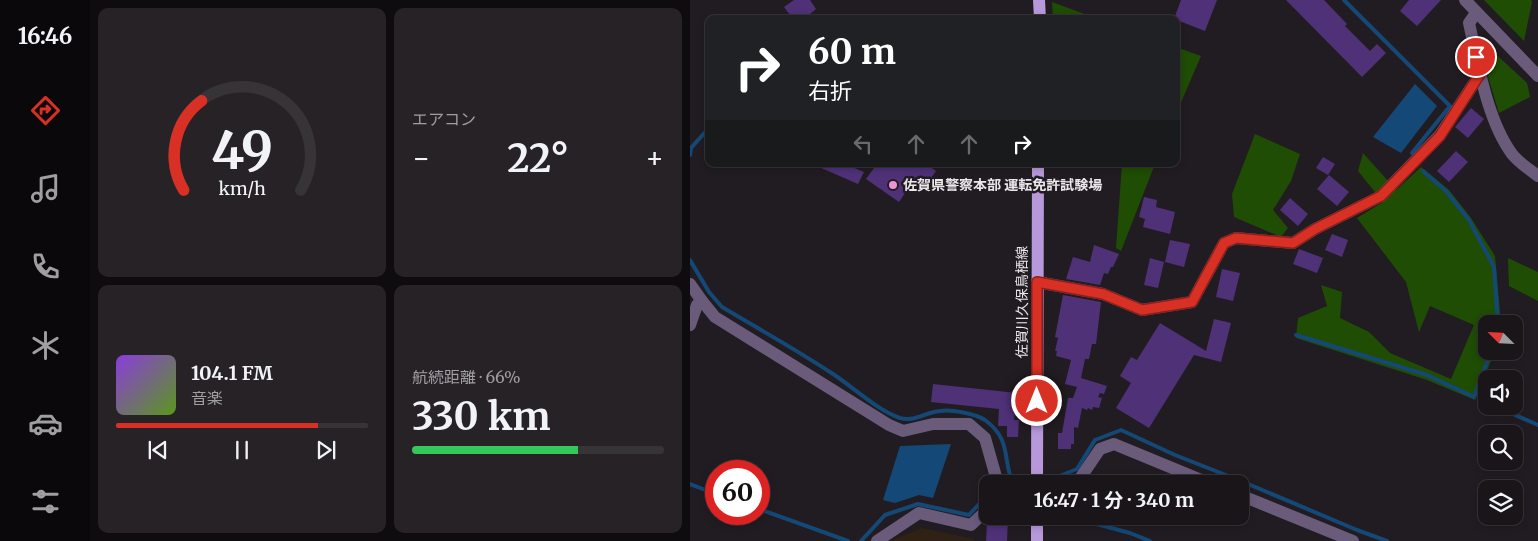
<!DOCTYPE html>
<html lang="ja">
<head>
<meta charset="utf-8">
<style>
	body { margin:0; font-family:Merriweather,"Noto Sans JP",serif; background:#262226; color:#f1f3f6; height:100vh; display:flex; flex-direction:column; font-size:19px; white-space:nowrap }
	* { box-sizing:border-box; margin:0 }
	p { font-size:16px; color:#9f9fa2 }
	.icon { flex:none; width:28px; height:28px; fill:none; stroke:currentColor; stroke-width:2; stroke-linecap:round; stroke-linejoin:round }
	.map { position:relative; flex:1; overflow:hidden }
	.panel { display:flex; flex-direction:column; gap:8px; padding:8px; background:#0e0c0e; width:600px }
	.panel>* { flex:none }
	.guide { position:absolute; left:15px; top:15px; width:475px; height:152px; border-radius:10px; box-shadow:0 2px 8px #0003,0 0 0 1px #373438; background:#202124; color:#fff; overflow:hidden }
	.needle { width:32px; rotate:294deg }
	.tools { position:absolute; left:788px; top:315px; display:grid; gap:10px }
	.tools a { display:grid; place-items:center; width:45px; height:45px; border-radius:10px; background:#191519; box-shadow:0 2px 8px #0003,0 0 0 1px #373438; font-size:25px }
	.speed { position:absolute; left:15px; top:460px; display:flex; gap:10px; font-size:25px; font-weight:700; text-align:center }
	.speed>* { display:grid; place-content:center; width:65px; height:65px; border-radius:50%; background:#191519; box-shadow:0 2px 8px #0003,0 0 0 1px #373438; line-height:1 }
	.speed .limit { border:8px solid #d22; background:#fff; color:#111 }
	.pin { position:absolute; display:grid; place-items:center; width:42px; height:42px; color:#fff; margin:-21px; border:2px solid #fff; border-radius:50%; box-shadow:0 1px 5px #0007 }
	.me { position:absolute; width:55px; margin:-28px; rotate:0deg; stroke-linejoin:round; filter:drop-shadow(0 0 4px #0008) }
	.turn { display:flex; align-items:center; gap:18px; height:105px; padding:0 20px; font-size:22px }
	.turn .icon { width:65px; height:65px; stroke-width:2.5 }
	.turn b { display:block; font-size:35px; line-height:42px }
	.lanes { display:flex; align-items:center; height:48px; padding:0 20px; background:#0003; justify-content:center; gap:25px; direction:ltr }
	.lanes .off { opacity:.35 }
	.big { font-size:38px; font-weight:700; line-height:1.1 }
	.panel .widget { flex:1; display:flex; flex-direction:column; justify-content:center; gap:8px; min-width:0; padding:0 18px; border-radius:10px; background:#262226 }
	.panel .dial { align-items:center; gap:0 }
	.dial svg { height:130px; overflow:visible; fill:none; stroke:#373438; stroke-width:7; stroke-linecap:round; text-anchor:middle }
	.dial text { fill:#f1f3f6; stroke:none }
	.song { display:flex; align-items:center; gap:15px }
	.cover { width:60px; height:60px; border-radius:8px; background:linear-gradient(135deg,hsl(270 70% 55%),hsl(90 70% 35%)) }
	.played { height:5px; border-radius:2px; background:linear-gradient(90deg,#d93025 80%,#373438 80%) }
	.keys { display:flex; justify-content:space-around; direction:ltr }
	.heat { display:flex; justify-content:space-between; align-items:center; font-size:28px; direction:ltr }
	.charge { height:8px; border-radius:4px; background:linear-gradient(90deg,#34c759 66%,#373438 0) }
	.panel .tiles { flex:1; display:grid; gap:8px; grid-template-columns:repeat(2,1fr) }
	.trip { position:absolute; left:289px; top:475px; width:270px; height:50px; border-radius:10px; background:#191519; box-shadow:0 2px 8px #0003,0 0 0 1px #373438; font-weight:700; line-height:50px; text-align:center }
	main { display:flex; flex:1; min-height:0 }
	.tabs { display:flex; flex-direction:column; width:90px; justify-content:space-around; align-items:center; background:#0a080a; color:#9f9fa2 }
	.tabs .icon { width:35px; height:35px }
	.tabs .on { color:#d93025 }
	.tabs b { font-size:22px; color:#f1f3f6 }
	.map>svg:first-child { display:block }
	.industrial { fill:#2f2215 }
	.green { fill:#1f4d04 }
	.water { fill:#144876 }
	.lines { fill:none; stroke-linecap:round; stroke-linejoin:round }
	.stream { stroke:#144876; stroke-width:4 }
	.building { fill:#4f3178 }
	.minor { stroke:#6a5b7b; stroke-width:12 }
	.major { stroke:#b799db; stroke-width:12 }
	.route-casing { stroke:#8d1f18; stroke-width:12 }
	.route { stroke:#d93025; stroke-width:9 }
	.poi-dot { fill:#f391d6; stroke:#211c21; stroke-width:2 }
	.labels { text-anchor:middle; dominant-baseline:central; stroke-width:5; stroke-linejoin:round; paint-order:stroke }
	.poi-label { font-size:14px; font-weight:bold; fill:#eae6ea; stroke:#211c21; text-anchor:start }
	.street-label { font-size:14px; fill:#eae6ea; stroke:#211c21 }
</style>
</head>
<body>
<main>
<nav class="tabs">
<b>16:46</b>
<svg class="icon on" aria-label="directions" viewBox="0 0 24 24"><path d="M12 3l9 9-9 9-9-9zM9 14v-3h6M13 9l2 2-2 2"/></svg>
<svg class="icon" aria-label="music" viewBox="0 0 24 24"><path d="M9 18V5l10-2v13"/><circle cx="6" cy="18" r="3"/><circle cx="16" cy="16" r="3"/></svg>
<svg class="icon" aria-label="phone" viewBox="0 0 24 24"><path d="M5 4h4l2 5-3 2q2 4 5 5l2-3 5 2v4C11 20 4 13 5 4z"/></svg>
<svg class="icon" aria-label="climate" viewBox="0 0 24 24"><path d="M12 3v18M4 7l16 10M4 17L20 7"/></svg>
<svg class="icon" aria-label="car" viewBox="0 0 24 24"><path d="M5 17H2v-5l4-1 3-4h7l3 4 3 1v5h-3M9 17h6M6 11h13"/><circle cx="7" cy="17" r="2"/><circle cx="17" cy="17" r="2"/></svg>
<svg class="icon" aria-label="filters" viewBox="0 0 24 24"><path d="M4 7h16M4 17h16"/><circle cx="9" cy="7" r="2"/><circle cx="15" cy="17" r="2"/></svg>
</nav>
<section class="panel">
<div class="tiles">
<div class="widget dial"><svg viewBox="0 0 100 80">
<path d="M14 69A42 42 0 1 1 86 69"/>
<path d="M14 69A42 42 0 0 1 25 14" stroke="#d93025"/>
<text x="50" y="56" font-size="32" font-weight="700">49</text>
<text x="50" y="72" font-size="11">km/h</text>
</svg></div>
<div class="widget"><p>エアコン</p>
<div class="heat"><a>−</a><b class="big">22°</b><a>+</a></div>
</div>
<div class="widget">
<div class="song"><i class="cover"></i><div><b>104.1 FM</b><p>音楽</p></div></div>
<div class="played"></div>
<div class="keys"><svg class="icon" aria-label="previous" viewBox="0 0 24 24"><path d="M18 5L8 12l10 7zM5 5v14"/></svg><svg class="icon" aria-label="pause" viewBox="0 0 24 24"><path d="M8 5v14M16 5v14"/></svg><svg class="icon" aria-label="next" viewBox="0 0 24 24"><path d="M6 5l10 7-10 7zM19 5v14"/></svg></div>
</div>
<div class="widget"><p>航続距離 · 66%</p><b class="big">330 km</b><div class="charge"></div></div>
</div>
</section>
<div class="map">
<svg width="848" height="541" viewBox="0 0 848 541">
	<rect width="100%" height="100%" fill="#211c21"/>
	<!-- industrial -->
	<polygon class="industrial" points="232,528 284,539 284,541 199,541"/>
	<!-- green -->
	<g class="green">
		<polygon points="794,0 841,0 842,2 834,41"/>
		<polygon points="362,2 408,19 363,19"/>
		<polygon points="486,47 511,56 486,114"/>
		<polygon points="799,48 837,83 840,97 809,113 792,57"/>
		<polygon points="565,134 610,154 601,181 583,210 598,228 591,237 544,217 542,194"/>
		<polygon points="673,153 706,190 731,167 759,190 781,218 805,256 811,324 796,324 796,351 805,351 785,400 737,380 606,338 608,318 637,306 631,285 652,292 650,318 679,332 700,353 761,379 784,325 740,306 729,332 716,282 667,218 693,202 668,171"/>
		<polygon points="432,164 465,164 431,251 426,248"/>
		<polygon points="818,258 848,272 848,301 819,286"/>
	</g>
	<!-- water -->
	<g class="water">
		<polygon points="725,84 747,106 711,153 683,137"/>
		<polygon points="261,444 243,498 229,495 205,503 193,500 210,446"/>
	</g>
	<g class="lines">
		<!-- stream -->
		<g class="stream">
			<polyline points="654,0 760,106 722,153"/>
			<polyline points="0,155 1,148 19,128"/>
			<polyline points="733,171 756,191 779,220 804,267 808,324"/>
			<path d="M0,260L19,292L32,307C69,329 107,350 143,374C163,387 187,410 210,418C226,422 235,412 250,411C261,409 286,414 295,420C322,440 312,458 323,484"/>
			<polyline points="606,335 737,375 784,397 801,351"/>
			<polyline points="805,406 848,425"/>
			<polyline points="0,484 26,494"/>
			<polyline points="350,484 387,469 405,440 431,430 485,455 551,481 667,530 697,541"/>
			<polyline points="69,509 158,541"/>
			<polyline points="377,516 440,533 460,541"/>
			<polyline points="171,541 195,515 228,504 279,515 291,502"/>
		</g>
	</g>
	<!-- building -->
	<g class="building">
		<polygon points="104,0 120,0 126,9 114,19 103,19 94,7"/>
		<polygon points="491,0 527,0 515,31 484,19"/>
		<polygon points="596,0 634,0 657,24 655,26 680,51 687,44 696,53 672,77"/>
		<polygon points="719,0 751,0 727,26 710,11"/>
		<polygon points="781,108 794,119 778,138 765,127"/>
		<polygon points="766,151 778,162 759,182 747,171"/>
		<polygon points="633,157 645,164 638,175 626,168"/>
		<polygon points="122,164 155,164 174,172 168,184"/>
		<polygon points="187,164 236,164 246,171 234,188 223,181 209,202 176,179"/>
		<polygon points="639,175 659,192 647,206 627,189"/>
		<polygon points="454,197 467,200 466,207 485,212 480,234 453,227 455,219 449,217"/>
		<polygon points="600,198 618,214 608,226 590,210"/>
		<polygon points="642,234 658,240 652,257 635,250"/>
		<polygon points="480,240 500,244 494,267 475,262"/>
		<polygon points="404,245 429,254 423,267 421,267 418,274 414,273 410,285 376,279 383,257 400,262"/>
		<polygon points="609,249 633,258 627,273 603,264"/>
		<polygon points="460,258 474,262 468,288 454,285"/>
		<polygon points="532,269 550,273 543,301 526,297"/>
		<polygon points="373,295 411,302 406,344 402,344 399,359 395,359 391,378 417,386 414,394 410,393 408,397 412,398 409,408 403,407 402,410 398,408 397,410 392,408 388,428 384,427 384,444 381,444 381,449 368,449 368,433 372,433 378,398 383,398 387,387 375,384 381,360 366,356 367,351 365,351 368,338 365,337"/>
		<polygon points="524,319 541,323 531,362 504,355 459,428 426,408 441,383 430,376 441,357 447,360 470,323 516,351"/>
		<polygon points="243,384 327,393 324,420 329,420 328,437 317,437 317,426 308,426 309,409 241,402"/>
		<polygon points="308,518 318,518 317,541 296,541 297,523 307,524"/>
	</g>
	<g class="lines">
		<!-- minor -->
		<g class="minor">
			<polyline points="775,0 848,76"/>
			<path d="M786,13L779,23C788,63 797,120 822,154C828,162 840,170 848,176"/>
			<polyline points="347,282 413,294 452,310 502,302 534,243 546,238 603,243 625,229 691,196 750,135 790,74"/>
			<polyline points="0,284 12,301 7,305 0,325"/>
			<polyline points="12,301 25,317 199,425 213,431 243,424 279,424 295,438 308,484"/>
			<polyline points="383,484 391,477 410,449 424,444 521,484"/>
			<polyline points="550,495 663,541"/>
			<polyline points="187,541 229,513 281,525 298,509"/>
		</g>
		<!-- major -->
		<g class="major">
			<polyline points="349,0 350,19"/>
			<polyline points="347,484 348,164"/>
			<polyline points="347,516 347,541"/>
		</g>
	</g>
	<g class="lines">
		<!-- route casing -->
		<g class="route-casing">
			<polyline id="route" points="347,401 347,282 413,294 452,310 502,302 534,243 546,238 603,243 625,229 691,196 750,136 790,74 786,57"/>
		</g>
		<!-- route -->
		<use href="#route" class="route"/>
	</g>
	<!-- markers -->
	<circle class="poi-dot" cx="203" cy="185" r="5"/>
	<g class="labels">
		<!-- poi labels -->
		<g class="poi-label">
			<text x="213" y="185">佐賀県警察本部 運転免許試験場</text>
		</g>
		<!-- street labels -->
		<g class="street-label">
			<text transform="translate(332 302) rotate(-90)">佐賀川久保鳥栖線</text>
		</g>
	</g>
</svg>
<div class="tools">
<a><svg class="needle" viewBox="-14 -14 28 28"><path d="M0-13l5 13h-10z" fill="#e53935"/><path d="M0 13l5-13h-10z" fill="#9f9fa2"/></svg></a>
<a><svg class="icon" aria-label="sound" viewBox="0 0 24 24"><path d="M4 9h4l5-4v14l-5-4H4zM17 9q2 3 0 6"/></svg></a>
<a><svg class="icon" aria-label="search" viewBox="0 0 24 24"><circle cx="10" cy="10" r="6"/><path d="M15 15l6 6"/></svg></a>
<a><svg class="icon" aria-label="layers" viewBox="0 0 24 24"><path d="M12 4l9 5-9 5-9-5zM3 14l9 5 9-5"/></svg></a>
</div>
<div class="speed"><div class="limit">60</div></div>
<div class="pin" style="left:786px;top:57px;background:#d93025"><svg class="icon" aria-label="arrive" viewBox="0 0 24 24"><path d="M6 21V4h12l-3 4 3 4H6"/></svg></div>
<svg class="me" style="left:347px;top:401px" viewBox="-20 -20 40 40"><circle r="17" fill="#d93025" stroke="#fff" stroke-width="3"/><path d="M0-11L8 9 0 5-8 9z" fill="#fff"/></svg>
<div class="trip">16:47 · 1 分 · 340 m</div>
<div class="guide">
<div class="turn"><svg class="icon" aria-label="right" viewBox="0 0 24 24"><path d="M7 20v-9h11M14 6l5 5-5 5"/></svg><div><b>60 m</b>右折</div></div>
<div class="lanes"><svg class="icon off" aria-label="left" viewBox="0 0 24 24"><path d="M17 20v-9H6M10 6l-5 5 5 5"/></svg><svg class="icon off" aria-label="ahead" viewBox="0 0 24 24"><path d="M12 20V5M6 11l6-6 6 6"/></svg><svg class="icon off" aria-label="ahead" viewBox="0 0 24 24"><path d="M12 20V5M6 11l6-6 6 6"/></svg><svg class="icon" aria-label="right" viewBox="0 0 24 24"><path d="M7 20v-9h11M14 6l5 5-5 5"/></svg></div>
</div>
</div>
</main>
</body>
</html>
